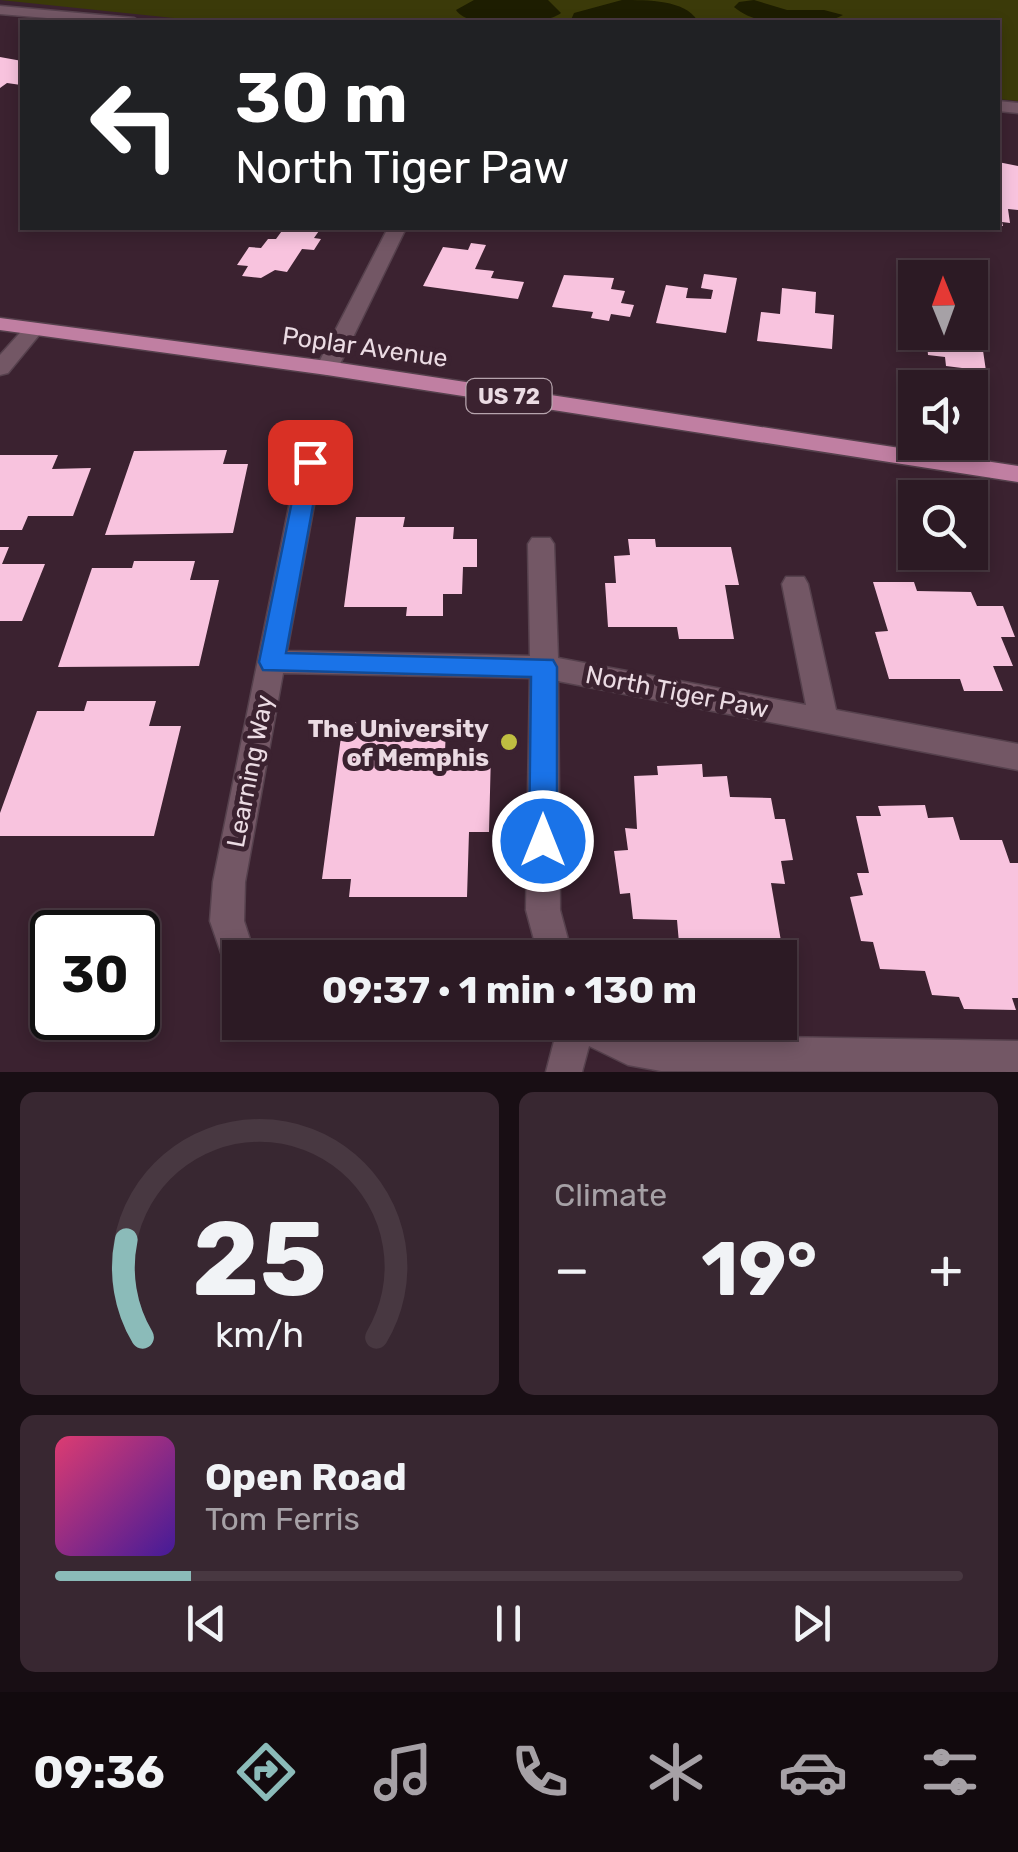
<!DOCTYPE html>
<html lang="en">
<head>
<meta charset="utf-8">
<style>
	body { margin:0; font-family:Rubik,sans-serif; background:#382731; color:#f1f3f6; height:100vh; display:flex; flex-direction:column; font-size:38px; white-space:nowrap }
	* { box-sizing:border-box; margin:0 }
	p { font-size:32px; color:#a6a1a6 }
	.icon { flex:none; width:55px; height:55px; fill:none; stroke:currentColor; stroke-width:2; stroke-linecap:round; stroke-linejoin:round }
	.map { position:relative; height:1072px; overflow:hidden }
	.panel { display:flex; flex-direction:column; gap:20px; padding:20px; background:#180e14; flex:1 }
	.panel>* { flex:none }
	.guide { position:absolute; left:20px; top:20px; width:980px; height:210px; border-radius:0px; box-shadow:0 5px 15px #0003,0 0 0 2px #483841; background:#202124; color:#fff; overflow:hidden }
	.needle { width:65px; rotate:359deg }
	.tools { position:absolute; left:898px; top:260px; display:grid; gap:20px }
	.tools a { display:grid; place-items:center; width:90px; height:90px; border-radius:0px; background:#2c1a24; box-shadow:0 5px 15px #0003,0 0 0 2px #483841; font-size:50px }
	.speed { position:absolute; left:30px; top:910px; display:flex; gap:20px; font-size:50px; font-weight:700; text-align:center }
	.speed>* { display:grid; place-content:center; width:130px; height:130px; border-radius:50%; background:#2c1a24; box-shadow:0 5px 15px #0003,0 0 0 2px #483841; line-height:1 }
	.speed .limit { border:5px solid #111; border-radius:15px; background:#fff; color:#111 }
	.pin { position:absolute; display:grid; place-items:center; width:85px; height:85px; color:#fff; margin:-42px; border-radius:20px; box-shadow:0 5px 15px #0006 }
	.me { position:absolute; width:110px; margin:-55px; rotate:0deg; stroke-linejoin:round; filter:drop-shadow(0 0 8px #0008) }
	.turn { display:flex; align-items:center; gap:35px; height:210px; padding:0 50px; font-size:45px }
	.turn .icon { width:130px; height:130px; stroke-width:2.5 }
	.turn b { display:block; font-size:70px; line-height:85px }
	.big { font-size:75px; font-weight:700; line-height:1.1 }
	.panel .widget { flex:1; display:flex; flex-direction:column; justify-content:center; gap:15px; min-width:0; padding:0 35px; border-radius:15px; background:#382731 }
	.panel .dial { align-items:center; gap:0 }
	.dial svg { height:260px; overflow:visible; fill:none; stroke:#483841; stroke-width:7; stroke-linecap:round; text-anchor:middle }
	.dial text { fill:#f1f3f6; stroke:none }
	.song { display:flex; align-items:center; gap:30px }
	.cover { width:120px; height:120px; border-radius:15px; background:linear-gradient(135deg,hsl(340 70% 55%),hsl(260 70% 35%)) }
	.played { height:10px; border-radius:5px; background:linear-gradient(90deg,#8bbbb9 15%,#483841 15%) }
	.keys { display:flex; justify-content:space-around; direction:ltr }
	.heat { display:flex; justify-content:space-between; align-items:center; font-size:55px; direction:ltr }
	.panel .tiles { flex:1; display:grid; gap:20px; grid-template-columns:1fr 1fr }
	.widget:last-child { grid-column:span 2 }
	.trip { position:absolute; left:222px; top:940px; width:575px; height:100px; border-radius:0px; background:#2c1a24; box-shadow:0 5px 15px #0003,0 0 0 2px #483841; font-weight:700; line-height:100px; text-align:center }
	.tabs { display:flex; height:160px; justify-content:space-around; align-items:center; background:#120a0e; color:#a6a1a6 }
	.tabs .icon { width:70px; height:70px }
	.tabs .current { color:#8bbbb9 }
	.tabs b { font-size:45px; color:#f1f3f6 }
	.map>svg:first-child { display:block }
	.green { fill:#3b3a09 }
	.water { fill:#1d1d01 }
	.building { fill:#f8c3de }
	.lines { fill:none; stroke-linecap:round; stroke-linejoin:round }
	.minor-casing { stroke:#56414d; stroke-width:3 }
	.major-casing { stroke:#56414d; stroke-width:3 }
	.minor { fill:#735765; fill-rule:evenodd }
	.major { fill:#c07fa2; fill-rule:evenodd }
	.route { fill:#1a73e8; stroke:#114b97; stroke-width:2.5 }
	.poi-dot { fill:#bfbe41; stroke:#3b2230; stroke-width:4 }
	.labels { text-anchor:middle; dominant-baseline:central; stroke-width:10; stroke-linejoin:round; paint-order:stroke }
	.shield { fill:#3b2230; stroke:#b6a4ad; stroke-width:2.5 }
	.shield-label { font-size:22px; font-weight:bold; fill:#ebdbe3 }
	.street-label { font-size:25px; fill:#ebdbe3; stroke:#3b2230 }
	.poi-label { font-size:25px; font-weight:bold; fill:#ebdbe3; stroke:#3b2230; text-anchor:end }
</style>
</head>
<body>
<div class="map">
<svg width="1018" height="1072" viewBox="0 0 1018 1072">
	<rect width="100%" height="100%" fill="#3b2230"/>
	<!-- green -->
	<polygon class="green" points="0,0 1018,0 1018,101 998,99 998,22 212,22"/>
	<!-- water -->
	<g class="water">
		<path d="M474,0H548L561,13C544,26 469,31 456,10Z"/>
		<path d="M622,0C648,0 685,0 697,20L702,22H570L574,13Z"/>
		<path d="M754,0L787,10H824L843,15C815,30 758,28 734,7L739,2Z"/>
	</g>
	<!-- building -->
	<g class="building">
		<polygon points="0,57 22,61 21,85 7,83 0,88"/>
		<polygon points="998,162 1018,166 1018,210 1008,209 1010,223 1002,222 1003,226 998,226"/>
		<polygon points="284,228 321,228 314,238 321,239 314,250 302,249 287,272 275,270 261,278 242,276 248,266 237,265 249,247 261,248 268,239 276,239"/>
		<polygon points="471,243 486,245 475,269 494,271 491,278 524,282 518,299 423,286 443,247 468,250"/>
		<polygon points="704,274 737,278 726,333 656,323 666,285 688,288 686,298 711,299 713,290 701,288"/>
		<polygon points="564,275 614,278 611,289 625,291 621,303 634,305 630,317 611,314 609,321 591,318 593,312 552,307"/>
		<polygon points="782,288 816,292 815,313 834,315 832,349 757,341 761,312 780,314"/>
		<polygon points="970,329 980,330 986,371 946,366 945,357 928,355 926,332 970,332"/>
		<polygon points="227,450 223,464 248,464 233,533 105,535 134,451"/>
		<polygon points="0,455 58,455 52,469 91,468 73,516 28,516 22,530 0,530"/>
		<polygon points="356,517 405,517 403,527 454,527 453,539 477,539 477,567 463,567 462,594 443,594 443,616 406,616 407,607 344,607"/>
		<polygon points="628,539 655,539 656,547 731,547 739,585 725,585 734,639 679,639 677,627 608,627 605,583 616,583 614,556 630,555"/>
		<polygon points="0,547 9,547 2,564 45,564 22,621 0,621"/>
		<polygon points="134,561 195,561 190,580 219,580 199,666 58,667 92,568 132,568"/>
		<polygon points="873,582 914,582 917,591 971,592 977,606 1003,606 1015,637 1001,637 1013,666 993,666 1003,691 964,691 960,679 889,679 875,632 888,631"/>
		<polygon points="87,701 156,701 149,726 181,726 154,836 0,836 0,813 37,711 84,711"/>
		<polygon points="343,722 388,723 387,728 446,728 445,752 491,752 489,832 469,832 467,897 349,897 351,879 322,879"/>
		<polygon points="702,764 703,777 727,776 730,797 771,798 775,819 785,819 793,860 781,861 785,884 771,883 782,947 757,946 758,957 708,956 705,945 679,943 677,920 633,919 630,893 620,894 614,851 628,850 625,828 637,829 634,776 658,775 657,766"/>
		<polygon points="925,805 928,818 953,817 960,840 1002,840 1010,863 1018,863 1018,998 1012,998 1016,1010 964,1009 959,997 932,995 925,971 880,969 873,942 861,941 850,897 863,895 857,873 869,873 856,816 881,816 878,806"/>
	</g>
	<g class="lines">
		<!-- minor casing -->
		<g class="minor-casing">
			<g id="minor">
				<polygon points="0,6 134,18 141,22 94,22 0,14"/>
				<polygon points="998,101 1018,103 1018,113 998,111"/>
				<polygon points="388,228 406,228 338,368 327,375 319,373 316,368"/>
				<polygon points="34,323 44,329 8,373 0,375 0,355 27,325"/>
				<polygon points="310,454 322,462 287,651 530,656 528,544 532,538 550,538 554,544 558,658 806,705 782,584 786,577 804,577 808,584 836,710 1018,744 1018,770 558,681 560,910 573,958 539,958 526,910 530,678 283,673 245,882 244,921 256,958 240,958 240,978 228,973 210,921 213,882 298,462"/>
				<polygon points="559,1022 618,1022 661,1035 1018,1041 1018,1072 661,1071 628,1065 589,1046 582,1072 546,1072"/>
			</g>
		</g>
		<!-- major casing -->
		<g class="major-casing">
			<polygon id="major" points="0,318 327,361 1018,466 1018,482 327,375 0,330"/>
		</g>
		<!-- minor -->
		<use href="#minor" class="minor"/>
		<!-- major -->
		<use href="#major" class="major"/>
	</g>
	<!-- route -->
	<polygon class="route" points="310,455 321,462 286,653 553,660 557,667 557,841 553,850 543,854 533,850 529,841 531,677 263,670 259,662 300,462"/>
	<!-- markers -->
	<circle class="poi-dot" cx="509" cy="742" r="10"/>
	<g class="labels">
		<!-- shield labels -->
		<rect class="shield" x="466.5" y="379" width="85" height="34" rx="8"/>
		<g class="shield-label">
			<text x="509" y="396">US 72</text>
		</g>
		<!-- street labels -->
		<g class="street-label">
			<text transform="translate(365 347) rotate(8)">Poplar Avenue</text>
			<text transform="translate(677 692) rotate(11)">North Tiger Paw</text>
			<text transform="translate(250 771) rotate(-79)">Learning Way</text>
		</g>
		<!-- poi labels -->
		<g class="poi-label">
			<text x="489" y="728">The University<tspan x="489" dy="29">of Memphis</tspan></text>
		</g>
	</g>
</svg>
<div class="tools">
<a><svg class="needle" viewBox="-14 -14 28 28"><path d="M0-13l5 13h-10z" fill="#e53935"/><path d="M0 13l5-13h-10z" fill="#a6a1a6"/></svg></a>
<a><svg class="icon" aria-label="sound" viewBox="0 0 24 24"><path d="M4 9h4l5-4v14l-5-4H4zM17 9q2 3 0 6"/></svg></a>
<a><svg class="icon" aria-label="search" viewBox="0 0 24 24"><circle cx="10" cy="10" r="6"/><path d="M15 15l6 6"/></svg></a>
</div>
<div class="speed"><div class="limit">30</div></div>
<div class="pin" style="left:310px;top:462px;background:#d93025"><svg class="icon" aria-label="arrive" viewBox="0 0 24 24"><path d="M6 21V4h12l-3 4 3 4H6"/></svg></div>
<svg class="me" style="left:543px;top:841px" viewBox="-20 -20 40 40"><circle r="17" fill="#1a73e8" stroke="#fff" stroke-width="3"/><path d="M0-11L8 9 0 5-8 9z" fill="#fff"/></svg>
<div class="trip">09:37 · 1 min · 130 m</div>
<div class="guide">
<div class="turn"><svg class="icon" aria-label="left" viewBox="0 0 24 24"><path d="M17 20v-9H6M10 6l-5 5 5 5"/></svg><div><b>30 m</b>North Tiger Paw</div></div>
</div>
</div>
<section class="panel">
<div class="tiles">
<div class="widget dial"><svg viewBox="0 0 100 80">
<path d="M14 69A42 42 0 1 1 86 69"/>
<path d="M14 69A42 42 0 0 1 9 39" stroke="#8bbbb9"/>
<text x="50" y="56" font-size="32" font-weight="700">25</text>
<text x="50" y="72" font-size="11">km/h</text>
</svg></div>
<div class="widget"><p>Climate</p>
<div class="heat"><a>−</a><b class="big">19°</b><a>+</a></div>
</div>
<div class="widget">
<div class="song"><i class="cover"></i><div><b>Open Road</b><p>Tom Ferris</p></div></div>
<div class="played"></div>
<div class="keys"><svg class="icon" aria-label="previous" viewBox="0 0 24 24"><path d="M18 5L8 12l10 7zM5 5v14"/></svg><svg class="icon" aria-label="pause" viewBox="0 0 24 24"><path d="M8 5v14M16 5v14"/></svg><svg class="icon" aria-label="next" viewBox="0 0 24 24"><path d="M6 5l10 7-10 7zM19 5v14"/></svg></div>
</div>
</div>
</section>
<nav class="tabs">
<b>09:36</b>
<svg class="icon current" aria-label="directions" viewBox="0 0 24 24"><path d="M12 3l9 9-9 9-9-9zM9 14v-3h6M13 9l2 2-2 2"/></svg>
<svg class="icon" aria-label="music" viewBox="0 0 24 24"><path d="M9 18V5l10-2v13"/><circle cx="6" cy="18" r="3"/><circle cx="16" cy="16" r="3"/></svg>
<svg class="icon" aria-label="phone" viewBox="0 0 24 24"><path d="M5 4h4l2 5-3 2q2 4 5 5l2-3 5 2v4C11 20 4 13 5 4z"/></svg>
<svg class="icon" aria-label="climate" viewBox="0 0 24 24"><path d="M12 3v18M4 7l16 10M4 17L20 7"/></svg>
<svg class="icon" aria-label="car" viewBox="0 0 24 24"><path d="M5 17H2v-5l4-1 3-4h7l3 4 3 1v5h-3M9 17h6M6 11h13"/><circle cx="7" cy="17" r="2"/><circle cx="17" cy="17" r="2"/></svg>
<svg class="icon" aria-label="filters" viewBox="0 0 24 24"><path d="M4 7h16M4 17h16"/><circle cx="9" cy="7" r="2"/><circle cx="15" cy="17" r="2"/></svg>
</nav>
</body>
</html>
